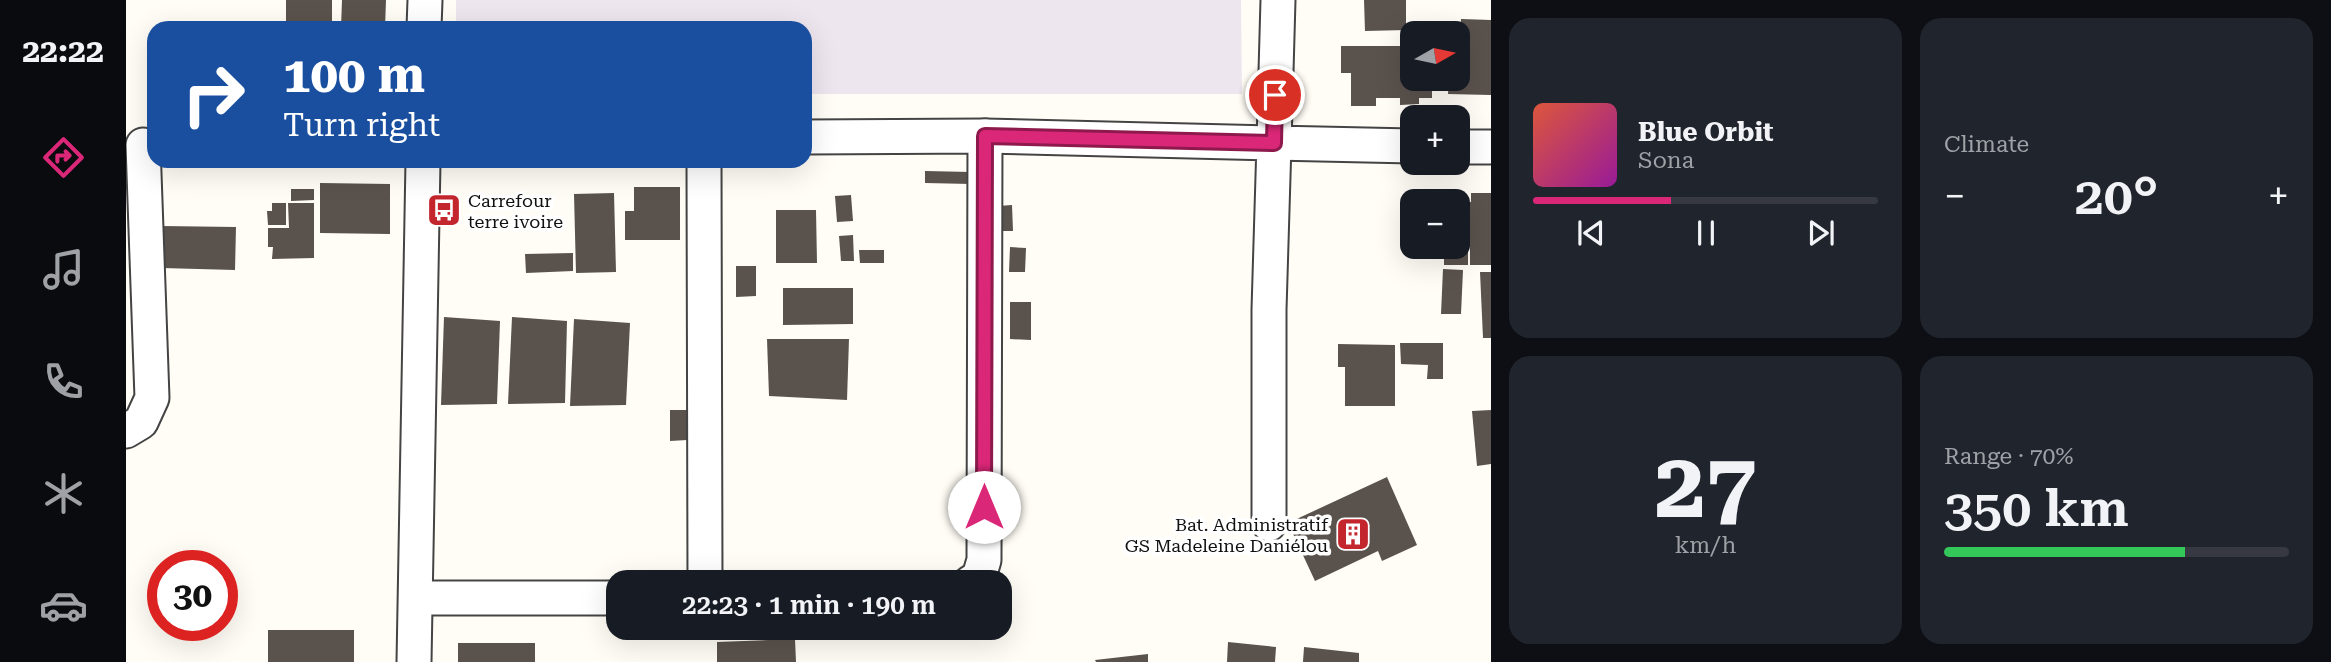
<!DOCTYPE html>
<html lang="en">
<head>
<meta charset="utf-8">
<style>
	body { margin:0; font-family:"Roboto Serif",serif; background:#20242c; color:#f1f3f6; height:100vh; display:flex; flex-direction:column; font-size:26px; white-space:nowrap }
	* { box-sizing:border-box; margin:0 }
	p { font-size:23px; color:#9ea1a6 }
	.icon { flex:none; width:38px; height:38px; fill:none; stroke:currentColor; stroke-width:2; stroke-linecap:round; stroke-linejoin:round }
	.map { position:relative; flex:1; overflow:hidden }
	.drawer { display:flex; flex-direction:column; gap:18px; padding:18px; background:#0d0f14; width:840px }
	.drawer>* { flex:none }
	.banner { position:absolute; left:21px; top:21px; width:665px; height:147px; border-radius:21px; box-shadow:0 7px 28px #0002; background:#1a4fa0; color:#fff; overflow:hidden }
	.needle { width:46px; rotate:81deg }
	.fabs { position:absolute; left:1274px; top:21px; display:grid; gap:14px }
	.fabs a { display:grid; place-items:center; width:70px; height:70px; border-radius:14px; background:#171b24; box-shadow:0 7px 28px #0002; font-size:35px }
	.speed { position:absolute; left:21px; top:550px; display:flex; gap:14px; font-size:35px; font-weight:700; text-align:center }
	.speed>* { display:grid; place-content:center; width:91px; height:91px; border-radius:50%; background:#171b24; box-shadow:0 7px 28px #0002; line-height:1 }
	.speed .limit { border:10px solid #d22; background:#fff; color:#111 }
	.pin { position:absolute; display:grid; place-items:center; width:60px; height:60px; color:#fff; margin:-30px; border:4px solid #fff; border-radius:50%; box-shadow:0 2px 7px #0007 }
	.me { position:absolute; width:77px; margin:-38px; rotate:0deg; stroke-linejoin:round; filter:drop-shadow(0 0 5px #0008) }
	.turn { display:flex; align-items:center; gap:24px; height:147px; padding:0 21px; font-size:32px }
	.turn .icon { width:91px; height:91px; stroke-width:2.5 }
	.turn b { display:block; font-size:49px; line-height:60px }
	.big { font-size:52px; font-weight:600; line-height:1.1 }
	.drawer .tile { flex:1; display:flex; flex-direction:column; justify-content:center; gap:10px; min-width:0; padding:0 24px; border-radius:21px; background:#20242c }
	.drawer .dial { align-items:center; gap:0 }
	.dial b { font-size:91px; line-height:1 }
	.song { display:flex; align-items:center; gap:21px }
	.cover { width:84px; height:84px; border-radius:10px; background:linear-gradient(135deg,hsl(10 70% 55%),hsl(300 70% 35%)) }
	.played { height:7px; border-radius:4px; background:linear-gradient(90deg,#db2777 40%,#363941 40%) }
	.keys { display:flex; justify-content:space-around; direction:ltr }
	.heat { display:flex; justify-content:space-between; align-items:center; font-size:38px; direction:ltr }
	.charge { height:10px; border-radius:5px; background:linear-gradient(90deg,#34c759 70%,#363941 0) }
	.drawer .tiles { flex:1; display:grid; gap:18px; grid-template-columns:repeat(2,1fr) }
	.trip { position:absolute; left:480px; top:570px; width:406px; height:70px; border-radius:21px; background:#171b24; box-shadow:0 7px 28px #0002; font-weight:600; line-height:70px; text-align:center }
	main { display:flex; flex:1; min-height:0 }
	.tab-bar { display:flex; flex-direction:column; width:126px; justify-content:space-around; align-items:center; background:#090b0e; color:#9ea1a6 }
	.tab-bar .icon { width:49px; height:49px }
	.tab-bar .current { color:#db2777 }
	.tab-bar b { font-size:32px; color:#f1f3f6 }
	.map>svg:first-child { display:block }
	.industrial { fill:#eee6ef }
	.building { fill:#5a524d }
	.lines { fill:none; stroke-linecap:round; stroke-linejoin:round }
	.minor-casing { stroke:#444; stroke-width:37 }
	.minor { stroke:#fff; stroke-width:33 }
	.route-casing { stroke:#8e194d; stroke-width:18 }
	.route { stroke:#db2777; stroke-width:12 }
	.labels { text-anchor:middle; dominant-baseline:central; stroke-width:7; stroke-linejoin:round; paint-order:stroke }
	.poi-label { font-size:18px; fill:#111; stroke:#fff; text-anchor:start }
</style>
</head>
<body>
<main>
<nav class="tab-bar">
<b>22:22</b>
<svg class="icon current" aria-label="directions" viewBox="0 0 24 24"><path d="M12 3l9 9-9 9-9-9zM9 14v-3h6M13 9l2 2-2 2"/></svg>
<svg class="icon" aria-label="music" viewBox="0 0 24 24"><path d="M9 18V5l10-2v13"/><circle cx="6" cy="18" r="3"/><circle cx="16" cy="16" r="3"/></svg>
<svg class="icon" aria-label="phone" viewBox="0 0 24 24"><path d="M5 4h4l2 5-3 2q2 4 5 5l2-3 5 2v4C11 20 4 13 5 4z"/></svg>
<svg class="icon" aria-label="climate" viewBox="0 0 24 24"><path d="M12 3v18M4 7l16 10M4 17L20 7"/></svg>
<svg class="icon" aria-label="car" viewBox="0 0 24 24"><path d="M5 17H2v-5l4-1 3-4h7l3 4 3 1v5h-3M9 17h6M6 11h13"/><circle cx="7" cy="17" r="2"/><circle cx="17" cy="17" r="2"/></svg>
</nav>
<div class="map">
<svg width="1365" height="662" viewBox="0 0 1365 662">
	<rect width="100%" height="100%" fill="#fffdf5"/>
	<!-- industrial -->
	<polygon class="industrial" points="330,0 1115,0 1116,94 679,94 679,28 330,28"/>
	<!-- building -->
	<g class="building">
		<rect x="160" y="0" width="46" height="28"/>
		<polygon points="216,0 260,0 259,28 215,28"/>
		<polygon points="1238,0 1280,0 1280,30 1239,31"/>
		<polygon points="1335,19 1365,20 1365,95 1322,94 1323,79 1332,79"/>
		<polygon points="1277,42 1286,42 1286,79 1306,79 1306,98 1293,98 1293,104 1274,105 1274,98 1250,98 1250,106 1225,106 1225,73 1215,73 1215,46 1277,46"/>
		<polygon points="799,171 845,172 845,184 799,183"/>
		<polygon points="194,183 264,184 264,234 194,233"/>
		<polygon points="508,187 554,187 554,240 499,240 499,211 508,211"/>
		<polygon points="165,189 188,189 188,200 165,201"/>
		<polygon points="488,193 490,272 450,273 448,194"/>
		<polygon points="1319,193 1334,193 1334,202 1345,202 1345,193 1365,193 1365,265 1344,265 1344,247 1332,247 1332,201 1319,201"/>
		<polygon points="725,195 727,221 711,222 709,196"/>
		<polygon points="146,203 160,203 160,225 142,225 141,211 146,211"/>
		<polygon points="162,203 188,203 188,258 146,259 147,247 142,247 142,228 163,228"/>
		<polygon points="886,205 887,231 872,231 872,206"/>
		<polygon points="650,210 690,210 691,263 650,263"/>
		<polygon points="36,226 110,227 109,270 36,268"/>
		<polygon points="727,235 728,261 715,261 713,236"/>
		<polygon points="884,247 900,248 899,272 883,272"/>
		<polygon points="733,250 758,250 758,263 734,263"/>
		<rect x="1318" y="250" width="24" height="15"/>
		<polygon points="447,253 447,271 400,273 399,254"/>
		<polygon points="610,266 630,266 630,296 610,297"/>
		<polygon points="1317,269 1337,270 1335,314 1315,314"/>
		<polygon points="1354,272 1365,272 1365,338 1357,338"/>
		<polygon points="657,288 727,288 727,324 657,325"/>
		<polygon points="884,302 905,302 905,340 884,339"/>
		<polygon points="318,317 374,321 371,404 315,405"/>
		<polygon points="386,317 441,321 439,403 382,404"/>
		<polygon points="448,319 504,323 500,405 444,406"/>
		<polygon points="641,339 723,339 721,400 643,396"/>
		<polygon points="1274,343 1317,343 1317,379 1301,379 1302,365 1275,364"/>
		<polygon points="1212,344 1269,345 1269,406 1219,406 1219,367 1212,367"/>
		<polygon points="544,410 561,410 561,440 544,441"/>
		<polygon points="1365,410 1365,464 1351,466 1346,411"/>
		<polygon points="1261,477 1291,545 1256,561 1252,551 1189,581 1162,523"/>
		<rect x="142" y="630" width="86" height="32"/>
		<polygon points="669,639 670,662 591,662 591,642"/>
		<polygon points="1102,642 1150,647 1149,662 1101,662"/>
		<rect x="332" y="643" width="77" height="19"/>
		<polygon points="1178,647 1233,653 1233,662 1177,662"/>
		<polygon points="1022,654 1022,662 970,662 969,660"/>
	</g>
	<g class="lines">
		<!-- minor casing -->
		<g class="minor-casing">
			<g id="minor">
				<polyline points="1152,0 1148,143 1286,146"/>
				<polyline points="298,28 299,0"/>
				<polyline points="679,137 859,136 1148,143 1143,310 1143,524"/>
				<polyline points="1332,147 1365,147"/>
				<polyline points="578,161 579,583"/>
				<polyline points="0,431 15,422 26,398 17,145"/>
				<polyline points="844,583 853,577 858,560 859,136"/>
				<polyline points="291,598 492,598"/>
				<polyline points="288,662 297,161"/>
			</g>
		</g>
		<!-- minor -->
		<use href="#minor" class="minor"/>
	</g>
	<g class="lines">
		<!-- route casing -->
		<g class="route-casing">
			<polyline id="route" points="858,507 859,136 1148,143 1149,95"/>
		</g>
		<!-- route -->
		<use href="#route" class="route"/>
	</g>
	<!-- icons -->
	<defs>
		<g id="bus-square" transform="scale(1.75)"><rect x="-9" y="-9" width="18" height="18" rx="4" fill="#c4262e" stroke="#fff"/><path d="M-5-6H5V4H4V6H2V4H-2V6H-4V4H-5ZM-3.5-4V0h7V-4ZM-3.5 1.2v1.5H-2V1.2ZM2 1.2v1.5H3.5V1.2Z" fill="#fff"/></g>
		<g id="building-square" transform="scale(1.75)"><rect x="-9" y="-9" width="18" height="18" rx="4" fill="#c4262e" stroke="#fff"/><path d="M-4-6H4V6H1V3H-1V6H-4ZM-2.5-4.3h1.7v1.8h-1.7ZM.8-4.3h1.7v1.8H.8ZM-2.5-1h1.7V.8h-1.7ZM.8-1h1.7V.8H.8Z" fill="#fff"/></g>
	</defs>
	<g fill-rule="evenodd">
		<use href="#bus-square" x="318" y="210"/>
		<use href="#building-square" x="1227" y="534"/>
	</g>
	<g class="labels">
		<!-- poi labels -->
		<g class="poi-label">
			<text x="342" y="200">Carrefour<tspan x="342" dy="21">terre ivoire</tspan></text>
			<text x="1202" y="524" text-anchor="end">Bat. Administratif<tspan x="1202" dy="21">GS Madeleine Daniélou</tspan></text>
		</g>
	</g>
</svg>
<div class="fabs">
<a><svg class="needle" viewBox="-14 -14 28 28"><path d="M0-13l5 13h-10z" fill="#e53935"/><path d="M0 13l5-13h-10z" fill="#9ea1a6"/></svg></a>
<a>+</a>
<a>−</a>
</div>
<div class="speed"><div class="limit">30</div></div>
<div class="pin" style="left:1149px;top:95px;background:#d93025"><svg class="icon" aria-label="arrive" viewBox="0 0 24 24"><path d="M6 21V4h12l-3 4 3 4H6"/></svg></div>
<svg class="me" style="left:858px;top:507px" viewBox="-20 -20 40 40"><circle r="19" fill="#fff"/><path d="M0-13L10 11 0 6-10 11z" fill="#db2777"/></svg>
<div class="trip">22:23 · 1 min · 190 m</div>
<div class="banner">
<div class="turn"><svg class="icon" aria-label="right" viewBox="0 0 24 24"><path d="M7 20v-9h11M14 6l5 5-5 5"/></svg><div><b>100 m</b>Turn right</div></div>
</div>
</div>
<section class="drawer">
<div class="tiles">
<div class="tile">
<div class="song"><i class="cover"></i><div><b>Blue Orbit</b><p>Sona</p></div></div>
<div class="played"></div>
<div class="keys"><svg class="icon" aria-label="previous" viewBox="0 0 24 24"><path d="M18 5L8 12l10 7zM5 5v14"/></svg><svg class="icon" aria-label="pause" viewBox="0 0 24 24"><path d="M8 5v14M16 5v14"/></svg><svg class="icon" aria-label="next" viewBox="0 0 24 24"><path d="M6 5l10 7-10 7zM19 5v14"/></svg></div>
</div>
<div class="tile"><p>Climate</p>
<div class="heat"><a>−</a><b class="big">20°</b><a>+</a></div>
</div>
<div class="tile dial"><b>27</b><p>km/h</p></div>
<div class="tile"><p>Range · 70%</p><b class="big">350 km</b><div class="charge"></div></div>
</div>
</section>
</main>
</body>
</html>
